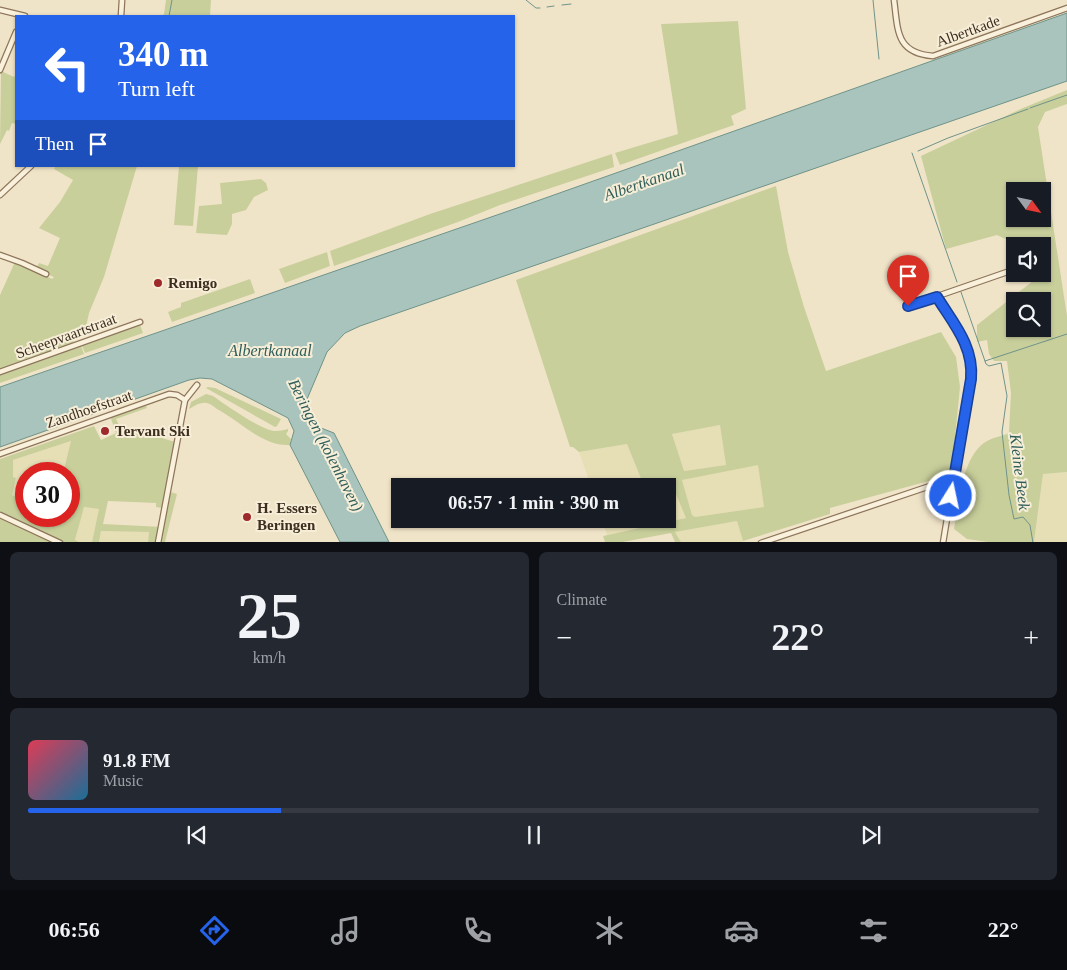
<!DOCTYPE html>
<html lang="en">
<head>
<meta charset="utf-8">
<style>
	body { margin:0; font-family:"Times New Roman",serif; background:#242831; color:#f1f3f6; height:100vh; display:flex; flex-direction:column; font-size:19px; white-space:nowrap }
	* { box-sizing:border-box; margin:0 }
	p { font-size:16px; color:#9ea1a6 }
	.icon { flex:none; width:28px; height:28px; fill:none; stroke:currentColor; stroke-width:2; stroke-linecap:round; stroke-linejoin:round }
	.map { position:relative; height:542px; overflow:hidden }
	.panel { display:flex; flex-direction:column; gap:10px; padding:10px; background:#0d0f14; flex:1 }
	.panel>* { flex:none }
	.hud { position:absolute; left:15px; top:15px; width:500px; height:152px; border-radius:0px; box-shadow:0 1px 4px #0004; background:#2563eb; color:#fff; overflow:hidden }
	.needle { width:32px; rotate:123deg }
	.buttons { position:absolute; left:1006px; top:182px; display:grid; gap:10px }
	.buttons a { display:grid; place-items:center; width:45px; height:45px; border-radius:0px; background:#171b24; box-shadow:0 1px 4px #0004; font-size:25px }
	.speed { position:absolute; left:15px; top:462px; display:flex; gap:10px; font-size:25px; font-weight:700; text-align:center }
	.speed>* { display:grid; place-content:center; width:65px; height:65px; border-radius:50%; background:#171b24; box-shadow:0 1px 4px #0004; line-height:1 }
	.speed .limit { border:8px solid #d22; background:#fff; color:#111 }
	.pin { position:absolute; display:grid; place-items:center; width:42px; height:42px; color:#fff; margin:-51px -21px; border-radius:50% 50% 50% 0; rotate:-45deg; box-shadow:0 0 5px #0007 }
	.pin .icon { rotate:45deg }
	.me { position:absolute; width:55px; margin:-28px; rotate:10deg; stroke-linejoin:round; filter:drop-shadow(0 0 4px #0008) }
	.turn { display:flex; align-items:center; gap:18px; height:105px; padding:0 20px; font-size:22px }
	.turn .icon { width:65px; height:65px; stroke-width:2.5 }
	.turn b { display:block; font-size:35px; line-height:42px }
	.then { display:flex; align-items:center; height:48px; padding:0 20px; background:#0003; gap:10px; font-size:19px }
	.big { font-size:38px; font-weight:800; line-height:1.1 }
	.panel .card { flex:1; display:flex; flex-direction:column; justify-content:center; gap:8px; min-width:0; padding:0 18px; border-radius:8px; background:#242831 }
	.panel .dial { align-items:center; gap:0 }
	.dial b { font-size:65px; line-height:1 }
	.song { display:flex; align-items:center; gap:15px }
	.cover { width:60px; height:60px; border-radius:8px; background:linear-gradient(135deg,hsl(350 70% 55%),hsl(200 70% 35%)) }
	.played { height:5px; border-radius:2px; background:linear-gradient(90deg,#2563eb 25%,#363941 25%) }
	.keys { display:flex; justify-content:space-around; direction:ltr }
	.heat { display:flex; justify-content:space-between; align-items:center; font-size:28px; direction:ltr }
	.panel .tiles { flex:1; display:grid; gap:10px; grid-template-columns:1fr 1fr }
	.card:last-child { grid-column:span 2 }
	.trip { position:absolute; left:391px; top:478px; width:285px; height:50px; border-radius:0px; background:#171b24; box-shadow:0 1px 4px #0004; font-weight:800; line-height:50px; text-align:center }
	.menu { display:flex; height:80px; justify-content:space-around; align-items:center; background:#090b0e; color:#9ea1a6 }
	.menu .icon { width:35px; height:35px }
	.menu .current { color:#2563eb }
	.menu b { font-size:22px; color:#f1f3f6 }
	.map>svg:first-child { display:block }
	.farmland { fill:#e6deb5 }
	.green { fill:#c9cf9b; fill-rule:evenodd }
	.water { fill:#a9c4bc; stroke:#6f938a }
	.lines { fill:none; stroke-linecap:round; stroke-linejoin:round }
	.stream { stroke:#6f938a; stroke-width:1 }
	.street-casing { stroke:#8d765c; stroke-width:7 }
	.street { stroke:#faf1dc; stroke-width:4.5 }
	.route-casing { stroke:#184099; stroke-width:12 }
	.route { stroke:#2563eb; stroke-width:9 }
	.poi-dot { fill:#9e2a2b; stroke:#f7eed8; stroke-width:2 }
	.labels { text-anchor:middle; dominant-baseline:central; stroke-width:4; stroke-linejoin:round; paint-order:stroke }
	.street-label { font-size:15px; fill:#3d2e20; stroke:#f7eed8 }
	.poi-label { font-size:15px; font-weight:bold; fill:#3d2e20; stroke:#f7eed8; text-anchor:start }
	.water-label { font-size:16px; font-style:italic; fill:#2f5d5a; stroke:#f7eed8 }
</style>
</head>
<body>
<div class="map">
<svg width="1067" height="543" viewBox="0 0 1067 543">
	<rect width="100%" height="100%" fill="#f0e4c8"/>
	<!-- farmland -->
	<g class="farmland">
		<polygon points="720,425 726,465 684,471 672,434"/>
		<polygon points="72,441 63,474 26,474 26,501 12,495 16,479 13,477 13,460"/>
		<polygon points="627,444 644,486 591,486 579,452"/>
		<polygon points="758,464 764,507 695,517 692,515 682,480"/>
		<polygon points="1067,472 1067,542 1034,543 1043,474"/>
		<polygon points="671,482 687,518 607,535 601,519 668,519 668,486 652,486"/>
		<polygon points="83,507 99,509 92,542 79,542 75,541"/>
		<polygon points="737,521 743,541 739,543 681,542 675,532"/>
		<polygon points="101,531 149,532 148,542 99,543"/>
	</g>
	<!-- green -->
	<g class="green">
		<polygon points="166,0 211,0 210,16 162,16 164,14"/>
		<polygon points="738,21 746,109 731,116 734,125 620,165 615,153 678,134 661,24"/>
		<polygon points="1,71 14,77 16,73 16,124 12,123 9,131 7,130 0,144"/>
		<path d="M1067,90V104L1045,112L1038,127L1067,316V472L1043,474L1034,542H988L967,539L954,529C959,503 962,455 987,441C994,437 1003,436 1009,433L1011,393L1007,361H994L989,354L987,340L977,342V325L1033,281V274H1042V246H1020L997,235L946,249L921,156L1023,108ZM1015,191H1042V219H1015ZM1015,301H1042V329H1015Z"/>
		<polygon points="612,154 614,167 500,205 458,222 334,266 330,251 430,214"/>
		<polygon points="56,166 137,166 104,277 89,313 84,336 76,339 73,338 74,341 68,347 0,370 0,295 15,262 52,279 54,277 47,274 47,271 37,267 39,263 48,266 60,238 39,228 60,202 73,180 54,169"/>
		<polygon points="179,166 198,166 193,226 174,225"/>
		<polygon points="261,179 266,183 268,190 254,197 246,210 232,214 232,224 227,235 196,233 199,206 222,204 220,183"/>
		<path d="M776,186L788,252L804,307L826,371L941,332L956,357L960,387L952,468L947,476L830,508V514L743,541L737,521L675,532L681,542H675L671,533L623,542H605L603,536L686,518L671,482L652,486H644L627,444L579,452L573,447H570L516,280ZM720,425L726,465L684,471L672,434ZM758,465L764,507L695,517L692,515L682,480Z"/>
		<polygon points="327,252 330,266 285,283 279,269"/>
		<polygon points="250,279 255,293 172,322 168,312 181,307 181,303"/>
		<polygon points="140,325 143,333 85,353 82,346"/>
		<polygon points="81,346 84,354 0,383 0,374"/>
		<polygon points="208,387 215,388 281,419 277,426 275,427 206,388"/>
		<path d="M206,394L213,396C226,405 262,431 276,431C280,431 284,430 288,429V431L286,434L291,439L290,445C263,447 240,421 217,409C213,406 208,402 203,403C198,403 193,407 189,409L191,402Z"/>
		<path d="M145,404L147,408L116,419L119,425L175,442L162,508L156,507V503L108,501L103,524L163,527L170,492L177,494L165,542H148L149,532L101,531L99,542H92L99,509L84,507L75,540L79,542H0V459L94,426L101,440L116,433L110,416ZM71,441L63,474H69V516H26V501L12,495L16,478L13,477V460Z"/>
	</g>
	<!-- water -->
	<polygon class="water" points="1067,13 1067,81 360,326 345,333 327,352 302,411 308,423 334,433 389,542 340,542 290,445 294,431 288,418 212,379 200,378 189,380 0,447 0,387 520,207"/>
	<g class="lines">
		<!-- stream -->
		<g class="stream">
			<polyline points="526,0 536,8 540,8"/>
			<polyline points="873,0 879,59"/>
			<polyline points="562,5 571,4"/>
			<polyline points="547,7 554,6"/>
			<polyline points="169,16 172,0"/>
			<polyline points="1030,108 1067,95"/>
			<polyline points="918,151 948,138 1028,109"/>
			<polyline points="912,153 957,282"/>
			<polyline points="961,292 986,364 989,366 1001,363 1007,396 1002,432 1009,495 1014,519 1023,517 1030,525 1033,543"/>
			<polyline points="985,361 1067,334"/>
		</g>
		<!-- street casing -->
		<g class="street-casing">
			<g id="street">
				<path d="M894,0C898,31 896,53 933,56L1067,8"/>
				<polyline points="0,10 25,16"/>
				<polyline points="121,16 122,0"/>
				<polyline points="0,70 16,32"/>
				<polyline points="0,195 31,166"/>
				<polyline points="0,255 22,263 46,274"/>
				<polyline points="937,297 968,347 972,366 943,543"/>
				<polyline points="909,306 1010,271"/>
				<polyline points="0,372 140,322"/>
				<polyline points="0,454 169,394 177,395 185,400"/>
				<polyline points="0,515 60,543"/>
				<polyline points="158,543 185,400 197,385"/>
				<polyline points="761,543 939,483 953,484"/>
			</g>
		</g>
		<!-- street -->
		<use href="#street" class="street"/>
	</g>
	<g class="lines">
		<!-- route casing -->
		<g class="route-casing">
			<path id="route" d="M908,306L937,297C953,323 974,346 971,379L951,496"/>
		</g>
		<!-- route -->
		<use href="#route" class="route"/>
	</g>
	<!-- markers -->
	<g class="poi-dot">
		<circle cx="158" cy="283" r="5"/>
		<circle cx="105" cy="431" r="5"/>
		<circle cx="247" cy="517" r="5"/>
	</g>
	<g class="labels">
		<!-- street labels -->
		<g class="street-label">
			<text transform="translate(968 31) rotate(-20)">Albertkade</text>
			<text transform="translate(66 336) rotate(-20)">Scheepvaartstraat</text>
			<text transform="translate(89 409) rotate(-19)">Zandhoefstraat</text>
		</g>
		<!-- poi labels -->
		<g class="poi-label">
			<text x="168" y="283">Remigo</text>
			<text x="115" y="431">Tervant Ski</text>
			<text x="257" y="508">H. Essers<tspan x="257" dy="17">Beringen</tspan></text>
		</g>
		<!-- water labels -->
		<g class="water-label">
			<text transform="translate(644 182) rotate(-19)">Albertkanaal</text>
			<text x="270" y="350">Albertkanaal</text>
			<text transform="translate(326 445) rotate(63)">Beringen (kolenhaven)</text>
			<text transform="translate(1020 472) rotate(83)">Kleine Beek</text>
		</g>
	</g>
</svg>
<div class="buttons">
<a><svg class="needle" viewBox="-14 -14 28 28"><path d="M0-13l5 13h-10z" fill="#e53935"/><path d="M0 13l5-13h-10z" fill="#9ea1a6"/></svg></a>
<a><svg class="icon" aria-label="sound" viewBox="0 0 24 24"><path d="M4 9h4l5-4v14l-5-4H4zM17 9q2 3 0 6"/></svg></a>
<a><svg class="icon" aria-label="search" viewBox="0 0 24 24"><circle cx="10" cy="10" r="6"/><path d="M15 15l6 6"/></svg></a>
</div>
<div class="speed"><div class="limit">30</div></div>
<div class="pin" style="left:908px;top:306px;background:#d93025"><svg class="icon" aria-label="arrive" viewBox="0 0 24 24"><path d="M6 21V4h12l-3 4 3 4H6"/></svg></div>
<svg class="me" style="left:951px;top:496px" viewBox="-20 -20 40 40"><circle r="17" fill="#2563eb" stroke="#fff" stroke-width="3"/><path d="M0-11L8 9 0 5-8 9z" fill="#fff"/></svg>
<div class="trip">06:57 · 1 min · 390 m</div>
<div class="hud">
<div class="turn"><svg class="icon" aria-label="left" viewBox="0 0 24 24"><path d="M17 20v-9H6M10 6l-5 5 5 5"/></svg><div><b>340 m</b>Turn left</div></div>
<div class="then">Then<svg class="icon" aria-label="arrive" viewBox="0 0 24 24"><path d="M6 21V4h12l-3 4 3 4H6"/></svg></div>
</div>
</div>
<section class="panel">
<div class="tiles">
<div class="card dial"><b>25</b><p>km/h</p></div>
<div class="card"><p>Climate</p>
<div class="heat"><a>−</a><b class="big">22°</b><a>+</a></div>
</div>
<div class="card">
<div class="song"><i class="cover"></i><div><b>91.8 FM</b><p>Music</p></div></div>
<div class="played"></div>
<div class="keys"><svg class="icon" aria-label="previous" viewBox="0 0 24 24"><path d="M18 5L8 12l10 7zM5 5v14"/></svg><svg class="icon" aria-label="pause" viewBox="0 0 24 24"><path d="M8 5v14M16 5v14"/></svg><svg class="icon" aria-label="next" viewBox="0 0 24 24"><path d="M6 5l10 7-10 7zM19 5v14"/></svg></div>
</div>
</div>
</section>
<nav class="menu">
<b>06:56</b>
<svg class="icon current" aria-label="directions" viewBox="0 0 24 24"><path d="M12 3l9 9-9 9-9-9zM9 14v-3h6M13 9l2 2-2 2"/></svg>
<svg class="icon" aria-label="music" viewBox="0 0 24 24"><path d="M9 18V5l10-2v13"/><circle cx="6" cy="18" r="3"/><circle cx="16" cy="16" r="3"/></svg>
<svg class="icon" aria-label="phone" viewBox="0 0 24 24"><path d="M5 4h4l2 5-3 2q2 4 5 5l2-3 5 2v4C11 20 4 13 5 4z"/></svg>
<svg class="icon" aria-label="climate" viewBox="0 0 24 24"><path d="M12 3v18M4 7l16 10M4 17L20 7"/></svg>
<svg class="icon" aria-label="car" viewBox="0 0 24 24"><path d="M5 17H2v-5l4-1 3-4h7l3 4 3 1v5h-3M9 17h6M6 11h13"/><circle cx="7" cy="17" r="2"/><circle cx="17" cy="17" r="2"/></svg>
<svg class="icon" aria-label="filters" viewBox="0 0 24 24"><path d="M4 7h16M4 17h16"/><circle cx="9" cy="7" r="2"/><circle cx="15" cy="17" r="2"/></svg>
<b>22°</b>
</nav>
</body>
</html>
